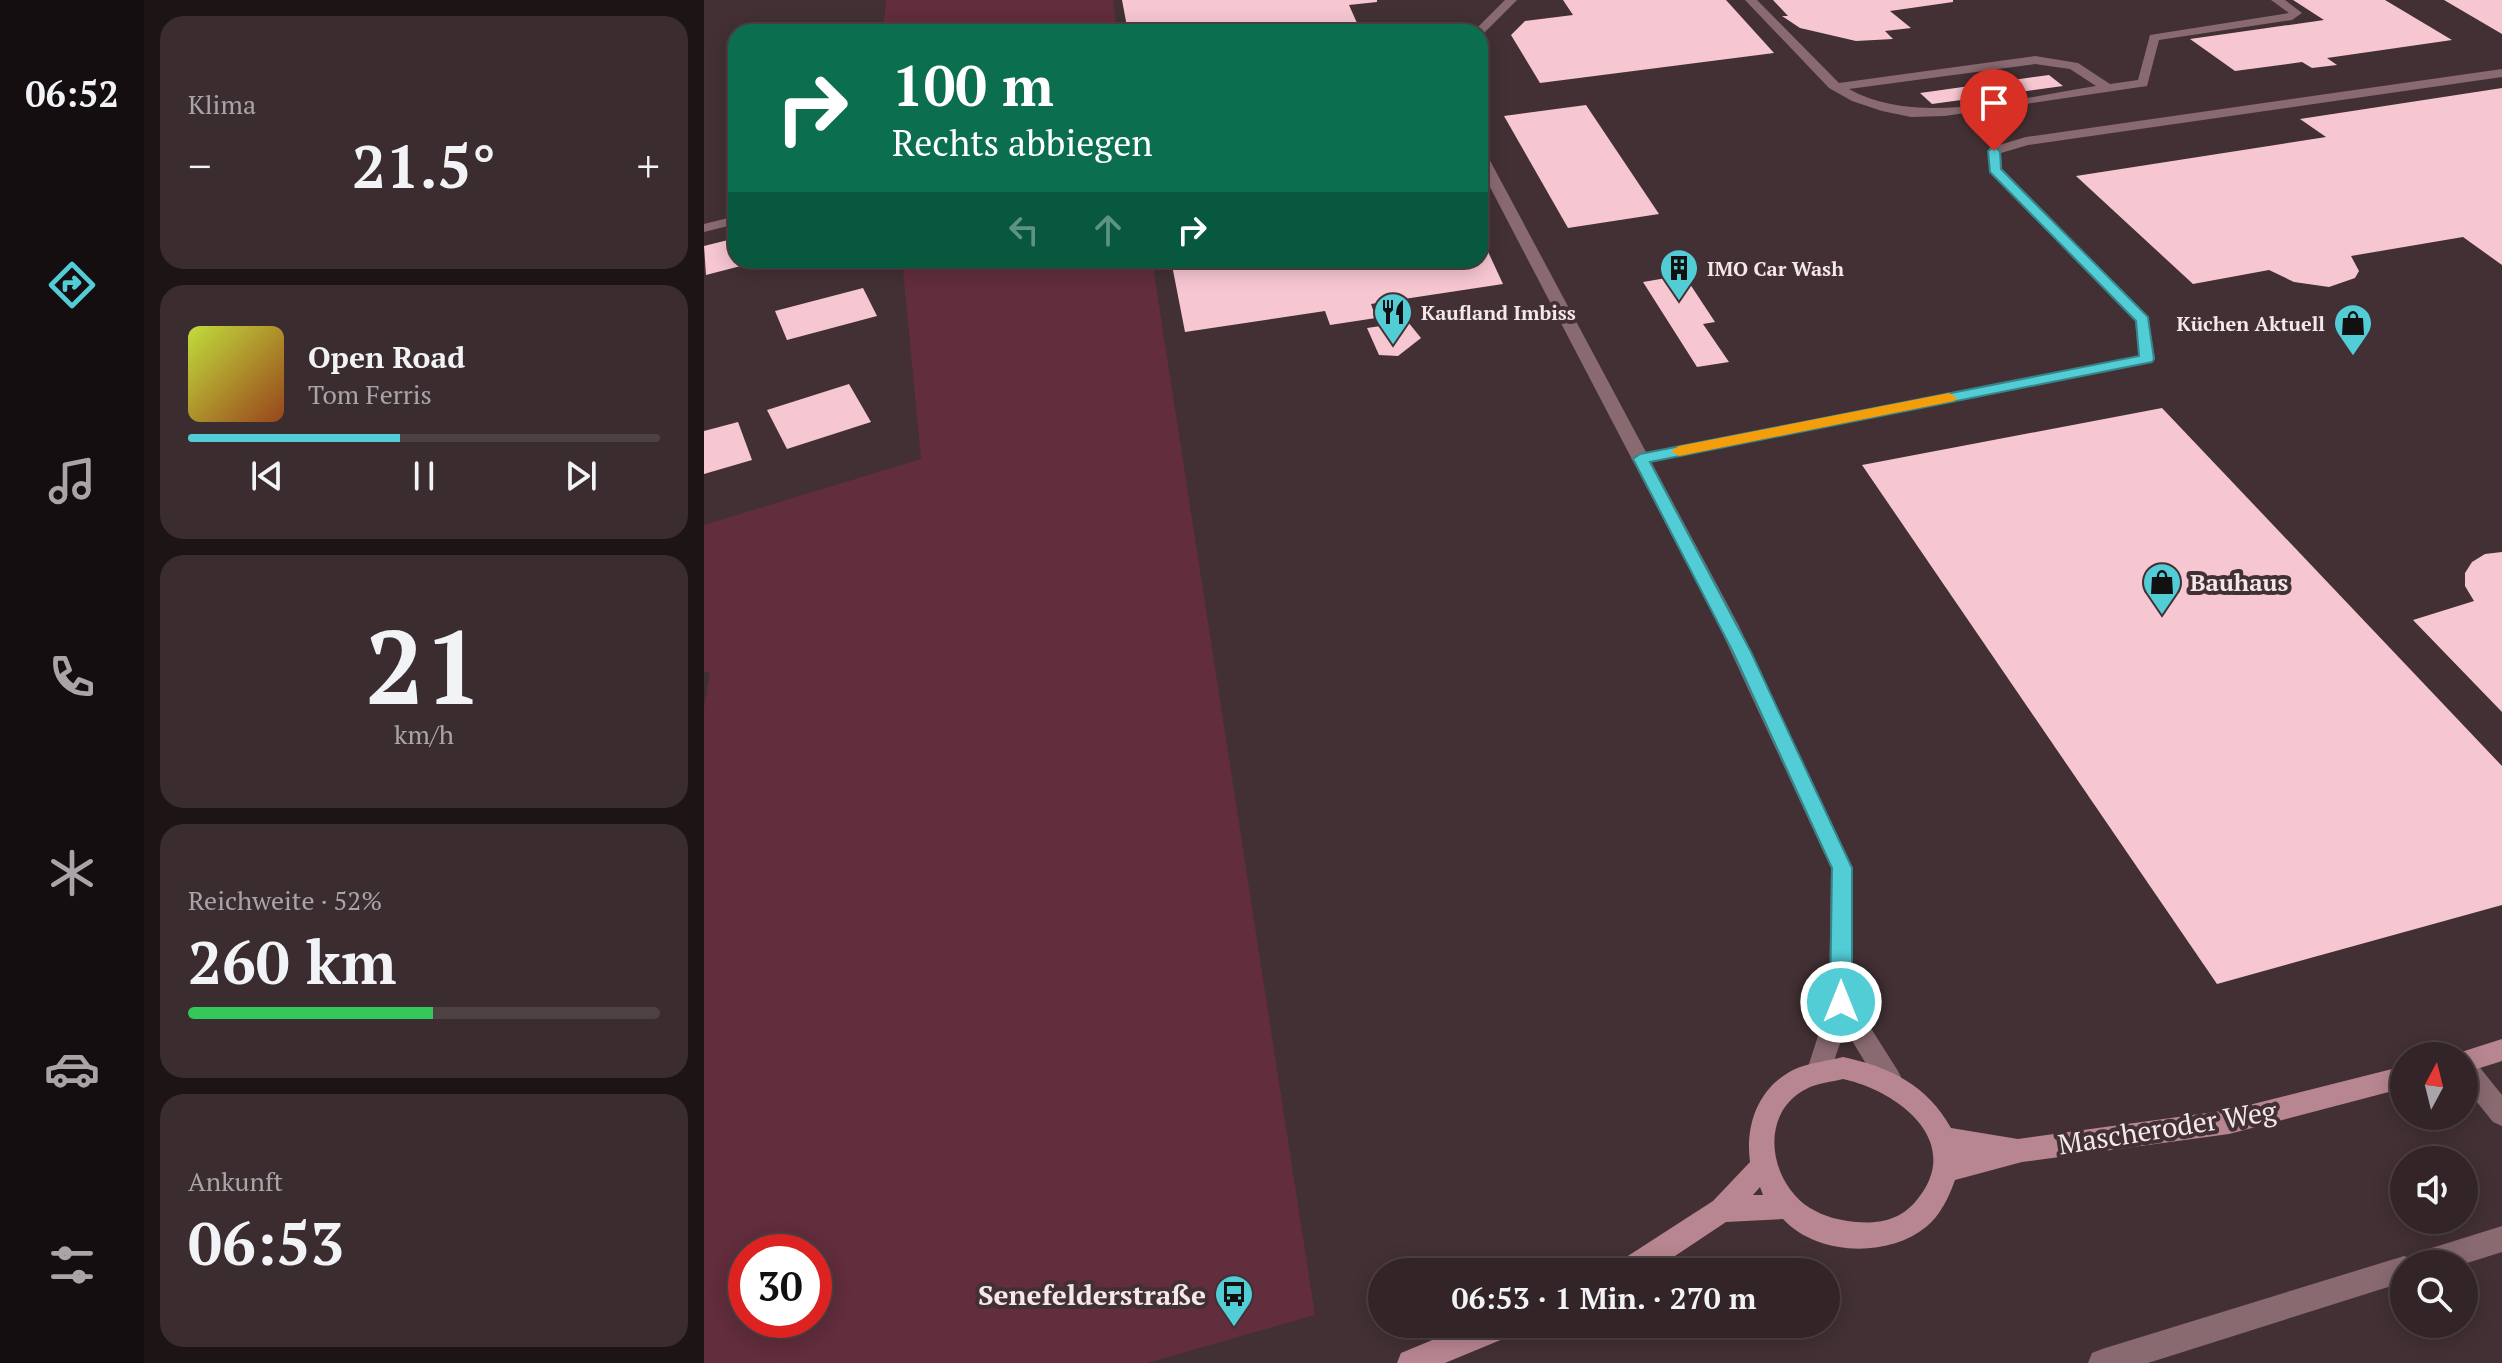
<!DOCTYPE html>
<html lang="de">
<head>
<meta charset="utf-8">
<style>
	body { margin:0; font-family:"PT Serif",serif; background:#3a2c2f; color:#f1f3f6; height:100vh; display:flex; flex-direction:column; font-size:30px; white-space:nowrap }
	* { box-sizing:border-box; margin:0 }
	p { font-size:26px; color:#a8a4a7 }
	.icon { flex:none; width:44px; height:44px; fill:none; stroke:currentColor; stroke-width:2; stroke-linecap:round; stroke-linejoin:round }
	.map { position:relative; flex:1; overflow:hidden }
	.panel { display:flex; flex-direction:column; gap:16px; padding:16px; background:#1c1415; width:560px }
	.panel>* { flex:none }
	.top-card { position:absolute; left:24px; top:24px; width:760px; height:244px; border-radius:24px; box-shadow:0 4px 20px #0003,0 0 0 2px #4d4144; background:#0b6e4f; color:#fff; overflow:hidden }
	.needle { width:52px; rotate:7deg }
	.tools { position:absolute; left:1686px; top:1042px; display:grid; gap:16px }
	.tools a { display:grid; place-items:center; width:88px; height:88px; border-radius:50%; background:#322427; box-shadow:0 4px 20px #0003,0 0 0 2px #4d4144; font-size:40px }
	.speed { position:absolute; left:24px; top:1234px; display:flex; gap:16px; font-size:40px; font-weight:700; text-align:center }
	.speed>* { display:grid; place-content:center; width:104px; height:104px; border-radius:50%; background:#322427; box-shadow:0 4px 20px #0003,0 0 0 2px #4d4144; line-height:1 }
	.speed .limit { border:12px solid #d22; background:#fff; color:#111 }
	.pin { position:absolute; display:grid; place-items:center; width:68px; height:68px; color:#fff; margin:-82px -34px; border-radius:50% 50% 50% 0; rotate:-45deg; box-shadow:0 0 8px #0007 }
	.pin .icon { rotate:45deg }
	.me { position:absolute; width:88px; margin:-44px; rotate:0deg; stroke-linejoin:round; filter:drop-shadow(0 0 6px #0008) }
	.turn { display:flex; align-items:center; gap:28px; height:168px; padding:0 32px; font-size:36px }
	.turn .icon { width:104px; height:104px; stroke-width:2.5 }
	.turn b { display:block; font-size:56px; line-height:68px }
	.lanes { display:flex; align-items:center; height:76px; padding:0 32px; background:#0003; justify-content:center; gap:40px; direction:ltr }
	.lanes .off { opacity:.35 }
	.big { font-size:60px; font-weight:700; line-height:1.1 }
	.panel .widget { flex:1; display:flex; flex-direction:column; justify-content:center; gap:12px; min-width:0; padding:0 28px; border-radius:24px; background:#3a2c2f }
	.panel .dial { align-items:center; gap:0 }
	.dial b { font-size:104px; line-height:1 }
	.song { display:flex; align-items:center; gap:24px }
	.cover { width:96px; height:96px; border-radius:12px; background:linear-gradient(135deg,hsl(70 70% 55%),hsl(20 70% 35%)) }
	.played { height:8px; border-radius:4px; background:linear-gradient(90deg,#52ccd5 45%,#4d4144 45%) }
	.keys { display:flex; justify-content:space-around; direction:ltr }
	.heat { display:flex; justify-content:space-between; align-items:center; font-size:44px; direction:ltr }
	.charge { height:12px; border-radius:6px; background:linear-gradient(90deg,#34c759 52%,#4d4144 0) }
	.trip { position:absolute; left:664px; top:1258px; width:472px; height:80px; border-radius:40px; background:#322427; box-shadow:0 4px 20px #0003,0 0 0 2px #4d4144; font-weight:700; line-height:80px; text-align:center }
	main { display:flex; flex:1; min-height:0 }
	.tab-bar { display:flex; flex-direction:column; width:144px; justify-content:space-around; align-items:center; background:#140e10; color:#a8a4a7 }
	.tab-bar .icon { width:56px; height:56px }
	.tab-bar .on { color:#52ccd5 }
	.tab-bar b { font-size:36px; color:#f1f3f6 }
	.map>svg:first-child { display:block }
	.green { fill:#622d3c; fill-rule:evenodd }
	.building { fill:#f6c6d1 }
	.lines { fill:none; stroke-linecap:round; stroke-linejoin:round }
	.lane { fill:#8a6a71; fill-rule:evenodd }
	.street { fill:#8a6a71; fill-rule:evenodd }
	.secondary { fill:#b88691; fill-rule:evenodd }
	.route { fill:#52ccd5; stroke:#35858a; stroke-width:2 }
	.slow { fill:#f59e0b }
	.labels { text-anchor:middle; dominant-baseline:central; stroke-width:8; stroke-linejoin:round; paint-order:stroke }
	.far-poi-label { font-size:20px; font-weight:bold; fill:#f4e8ea; stroke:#423034; text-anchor:start }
	.poi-label { font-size:24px; font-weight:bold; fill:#f4e8ea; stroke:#423034; text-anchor:start }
	.near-street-label { font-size:28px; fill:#f4e8ea; stroke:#423034 }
	.near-poi-label { font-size:28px; font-weight:bold; fill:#f4e8ea; stroke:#423034; text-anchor:end }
</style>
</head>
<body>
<main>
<nav class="tab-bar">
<b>06:52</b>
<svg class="icon on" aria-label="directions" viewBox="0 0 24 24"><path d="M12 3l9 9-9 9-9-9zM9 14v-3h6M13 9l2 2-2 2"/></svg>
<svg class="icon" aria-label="music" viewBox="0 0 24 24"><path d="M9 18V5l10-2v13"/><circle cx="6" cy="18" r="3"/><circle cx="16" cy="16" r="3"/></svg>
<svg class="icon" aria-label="phone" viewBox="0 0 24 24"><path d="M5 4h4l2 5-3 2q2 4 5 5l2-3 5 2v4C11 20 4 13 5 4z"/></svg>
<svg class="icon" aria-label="climate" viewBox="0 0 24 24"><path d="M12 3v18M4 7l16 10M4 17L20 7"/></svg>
<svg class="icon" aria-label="car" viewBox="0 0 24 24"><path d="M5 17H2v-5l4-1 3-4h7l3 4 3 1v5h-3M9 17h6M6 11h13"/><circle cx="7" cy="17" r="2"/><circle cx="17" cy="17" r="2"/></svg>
<svg class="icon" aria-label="filters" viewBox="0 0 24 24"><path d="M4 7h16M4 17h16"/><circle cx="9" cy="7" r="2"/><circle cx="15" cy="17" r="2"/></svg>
</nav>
<section class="panel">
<div class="widget"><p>Klima</p>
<div class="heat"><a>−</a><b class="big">21.5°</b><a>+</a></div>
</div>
<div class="widget">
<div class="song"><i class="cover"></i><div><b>Open Road</b><p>Tom Ferris</p></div></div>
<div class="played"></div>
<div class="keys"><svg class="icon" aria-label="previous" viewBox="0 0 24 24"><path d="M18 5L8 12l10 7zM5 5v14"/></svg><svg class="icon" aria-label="pause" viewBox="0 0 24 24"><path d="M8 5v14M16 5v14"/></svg><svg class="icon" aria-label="next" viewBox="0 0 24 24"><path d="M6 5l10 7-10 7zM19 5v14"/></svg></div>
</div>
<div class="widget dial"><b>21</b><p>km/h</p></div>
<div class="widget"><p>Reichweite · 52%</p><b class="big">260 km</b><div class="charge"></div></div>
<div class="widget"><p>Ankunft</p><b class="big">06:53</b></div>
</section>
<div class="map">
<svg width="1798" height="1363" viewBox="0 0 1798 1363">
	<rect width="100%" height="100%" fill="#423034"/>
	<!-- green -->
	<g class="green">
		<polygon points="182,0 409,0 413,32 179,32"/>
		<path d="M198,260H448L611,1315L443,1363H0V708L6,672H0V525L217,459ZM110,1252V1320H42V1252Z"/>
	</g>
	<!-- building -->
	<g class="building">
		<polygon points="418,0 673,0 673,2 645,5 657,32 424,32"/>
		<polygon points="859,0 1022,0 1070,53 836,83 807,35 821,21 869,15"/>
		<polygon points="1069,0 1249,0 1249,2 1186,11 1207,28 1181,31 1189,39 1152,41 1096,28 1078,16 1084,16"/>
		<polygon points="1589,0 1681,0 1748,40 1623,58 1633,65 1608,68 1598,62 1531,71 1486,39 1620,20"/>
		<polygon points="1740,0 1798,0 1798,34"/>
		<polygon points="1345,75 1359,86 1228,104 1216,93"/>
		<polygon points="1798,88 1798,265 1759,237 1647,256 1655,271 1651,278 1625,287 1590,282 1565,270 1489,284 1372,176 1622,137 1596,119"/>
		<polygon points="882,105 955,214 864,228 800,116"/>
		<polygon points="32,238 32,260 56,261 2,275 0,246"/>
		<polygon points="780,243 799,284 667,304 672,318 626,325 621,311 481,332 467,260 776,260 776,244"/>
		<polygon points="980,275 1011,322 999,324 1025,362 993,367 939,282"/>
		<polygon points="159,288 173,316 83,340 71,311"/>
		<polygon points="704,322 717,338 694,356 675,355 663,328"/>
		<polygon points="145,384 167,422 83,449 63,410"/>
		<polygon points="1458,408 1798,766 1798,905 1513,984 1158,465"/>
		<polygon points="34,422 48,460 0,474 0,431"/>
		<polygon points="1798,552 1798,712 1709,620 1770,601 1761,586 1761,573 1768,562 1781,554"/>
	</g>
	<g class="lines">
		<!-- lane -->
		<g class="lane">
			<path d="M1041,0H1053L1135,83L1331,56L1374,63L1406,84L1434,80L1446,35L1585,13L1567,0H1581L1598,13L1588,20L1455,40L1443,86L1241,116L1207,117L1178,111L1148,101L1125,88ZM1331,64L1366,69L1392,86C1317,97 1214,128 1145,89Z"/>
			<polygon points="1798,69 1798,77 1324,145 1297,153 1298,169 1444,317 1451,359 1449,362 936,464 927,459 936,454 1435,356 1431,321 1286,173 1285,148 1322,137"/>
			<polygon points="1760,1056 1769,1059 1798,1095 1798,1126 1789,1122 1760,1086"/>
			<polygon points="1798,1226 1798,1252 1760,1264 1700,1264 1700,1282 1444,1363 1384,1363 1388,1353 1398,1349 1700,1256 1707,1258 1718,1251"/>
		</g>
		<!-- street -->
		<g class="street">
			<polygon points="801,0 813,0 779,34 769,32"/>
			<polygon points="776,151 783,155 1034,624 1149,868 1149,1000 1194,1071 1198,1079 1194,1087 1185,1090 1176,1087 1141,1029 1124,1078 1115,1081 1106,1078 1103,1070 1125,1002 1127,868 1014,624 776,168"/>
			<polygon points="32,216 32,224 0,232 0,224"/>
		</g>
		<!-- secondary -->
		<g class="secondary">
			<polygon points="1798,1039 1798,1061 1760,1073 1760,1056 1751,1054"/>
			<path d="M1139,1057C1186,1067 1223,1085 1247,1128L1314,1139L1525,1110L1700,1066V1088L1525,1134L1318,1162L1251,1180C1245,1197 1236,1216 1222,1227C1184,1258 1113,1256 1079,1219L1022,1222L947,1272H909L913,1263L1009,1201L1046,1162C1041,1125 1054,1088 1089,1070C1104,1063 1123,1061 1139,1057ZM1139,1079C1194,1091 1262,1142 1212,1201C1196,1220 1175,1224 1152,1222C1134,1220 1121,1217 1106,1208C1064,1181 1054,1112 1104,1088C1114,1083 1128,1082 1139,1079ZM1056,1187L1059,1195H1049Z"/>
			<polygon points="767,1324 815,1324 811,1334 741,1363 693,1363 697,1353"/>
		</g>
	</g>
	<!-- route -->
	<polygon class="route" points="1290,147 1296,151 1297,169 1444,317 1450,359 1448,362 946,462 1047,652 1148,868 1148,1002 1145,1009 1137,1012 1130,1009 1126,1002 1128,868 1029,652 929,459 936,454 1435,356 1432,321 1286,172 1284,151"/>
	<!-- slow -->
	<polygon class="slow" points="1245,393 1253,398 1250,401 975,456 967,451 975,446"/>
	<!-- icons -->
	<defs>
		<g id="building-pin" transform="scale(2)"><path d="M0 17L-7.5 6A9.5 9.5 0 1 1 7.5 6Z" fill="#52ccd5" stroke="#423034"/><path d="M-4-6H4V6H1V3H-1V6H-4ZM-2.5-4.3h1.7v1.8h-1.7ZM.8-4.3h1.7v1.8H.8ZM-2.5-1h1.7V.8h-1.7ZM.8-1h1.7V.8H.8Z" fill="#111"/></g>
		<g id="restaurant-pin" transform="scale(2)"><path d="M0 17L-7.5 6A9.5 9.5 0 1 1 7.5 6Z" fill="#52ccd5" stroke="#423034"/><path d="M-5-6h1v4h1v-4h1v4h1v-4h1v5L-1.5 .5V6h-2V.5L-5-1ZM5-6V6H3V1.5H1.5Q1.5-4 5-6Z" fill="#111"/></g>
		<g id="shop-pin" transform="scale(2)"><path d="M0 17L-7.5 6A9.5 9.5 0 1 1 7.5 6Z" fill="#52ccd5" stroke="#423034"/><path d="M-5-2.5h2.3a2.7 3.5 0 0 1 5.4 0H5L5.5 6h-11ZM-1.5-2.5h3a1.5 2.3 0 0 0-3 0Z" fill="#111"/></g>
		<g id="bus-pin" transform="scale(2)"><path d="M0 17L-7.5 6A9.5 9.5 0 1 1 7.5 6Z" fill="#52ccd5" stroke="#423034"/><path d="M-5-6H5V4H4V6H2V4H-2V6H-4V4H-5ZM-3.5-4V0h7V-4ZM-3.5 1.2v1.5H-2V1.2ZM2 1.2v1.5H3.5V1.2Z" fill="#111"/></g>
	</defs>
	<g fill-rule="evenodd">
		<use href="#building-pin" x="975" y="268"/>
		<use href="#restaurant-pin" x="689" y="312"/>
		<use href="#shop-pin" x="1649" y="323"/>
		<use href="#shop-pin" x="1458" y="582"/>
		<use href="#bus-pin" x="530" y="1294"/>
	</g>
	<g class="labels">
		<!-- far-poi labels -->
		<g class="far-poi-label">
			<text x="1003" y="268">IMO Car Wash</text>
			<text x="717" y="312">Kaufland Imbiss</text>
			<text x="1621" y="323" text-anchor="end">Küchen Aktuell</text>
		</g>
		<!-- poi labels -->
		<g class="poi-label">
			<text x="1486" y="582">Bauhaus</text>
		</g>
		<!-- near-street labels -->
		<g class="near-street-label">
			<text transform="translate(1463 1127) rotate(-9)">Mascheroder Weg</text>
		</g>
		<!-- near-poi labels -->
		<g class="near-poi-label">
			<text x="502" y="1294">Senefelderstraße</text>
		</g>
	</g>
</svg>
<div class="tools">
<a><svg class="needle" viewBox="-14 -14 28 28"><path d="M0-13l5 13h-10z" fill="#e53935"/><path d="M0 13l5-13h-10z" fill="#a8a4a7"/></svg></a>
<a><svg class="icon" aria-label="sound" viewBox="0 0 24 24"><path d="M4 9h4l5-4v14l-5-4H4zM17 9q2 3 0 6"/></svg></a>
<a><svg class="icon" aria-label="search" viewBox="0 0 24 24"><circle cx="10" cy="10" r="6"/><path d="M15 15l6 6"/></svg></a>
</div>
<div class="speed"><div class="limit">30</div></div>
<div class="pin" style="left:1290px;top:151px;background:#d93025"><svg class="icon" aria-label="arrive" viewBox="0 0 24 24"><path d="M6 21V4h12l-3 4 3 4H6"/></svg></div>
<svg class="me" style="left:1137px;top:1002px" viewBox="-20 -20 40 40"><circle r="17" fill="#52ccd5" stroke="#fff" stroke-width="3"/><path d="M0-11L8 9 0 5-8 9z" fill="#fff"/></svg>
<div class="trip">06:53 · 1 Min. · 270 m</div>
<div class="top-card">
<div class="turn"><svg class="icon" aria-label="right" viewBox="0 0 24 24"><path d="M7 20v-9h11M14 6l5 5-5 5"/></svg><div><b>100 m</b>Rechts abbiegen</div></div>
<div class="lanes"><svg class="icon off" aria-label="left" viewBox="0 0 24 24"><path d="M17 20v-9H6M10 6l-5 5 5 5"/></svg><svg class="icon off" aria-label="ahead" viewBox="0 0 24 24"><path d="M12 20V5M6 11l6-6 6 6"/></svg><svg class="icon" aria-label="right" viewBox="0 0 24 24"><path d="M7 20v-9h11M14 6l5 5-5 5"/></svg></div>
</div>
</div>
</main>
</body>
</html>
